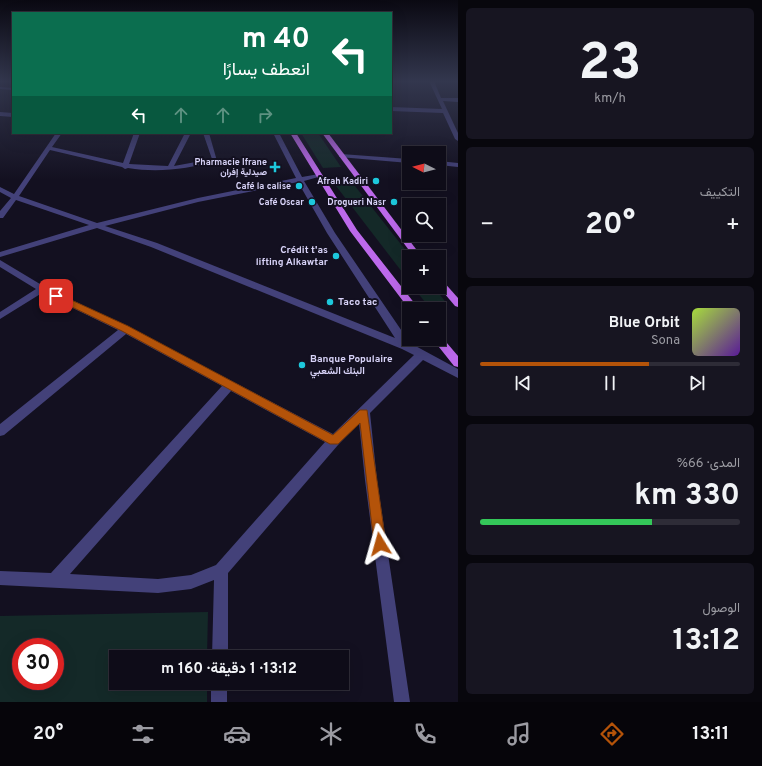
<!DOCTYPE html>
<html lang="ar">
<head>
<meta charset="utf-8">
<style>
	body { margin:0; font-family:Overpass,Vazirmatn,sans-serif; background:#171521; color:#f1f3f6; direction:rtl; height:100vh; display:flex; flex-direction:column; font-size:15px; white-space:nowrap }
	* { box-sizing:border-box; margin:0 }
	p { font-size:13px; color:#9b9ba2 }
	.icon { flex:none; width:22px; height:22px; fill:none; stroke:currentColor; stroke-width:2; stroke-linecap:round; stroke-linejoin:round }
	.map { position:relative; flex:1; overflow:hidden; direction:ltr }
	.sheet { display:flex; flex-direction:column; gap:8px; padding:8px; background:#08070d; width:304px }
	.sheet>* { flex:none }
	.banner { position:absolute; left:12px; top:12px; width:380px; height:122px; border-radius:0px; box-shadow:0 4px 16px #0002,0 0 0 1px #2e2c37; direction:rtl; background:#0b6e4f; color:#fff; overflow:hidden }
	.needle { width:26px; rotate:276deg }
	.fabs { position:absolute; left:402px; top:146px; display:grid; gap:8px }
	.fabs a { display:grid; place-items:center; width:44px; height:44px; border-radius:0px; background:#0e0c18; box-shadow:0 4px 16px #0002,0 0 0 1px #2e2c37; font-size:20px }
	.speed { position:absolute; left:12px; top:638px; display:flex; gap:8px; font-size:20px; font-weight:700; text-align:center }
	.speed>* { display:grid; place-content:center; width:52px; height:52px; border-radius:50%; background:#0e0c18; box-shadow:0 4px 16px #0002,0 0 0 1px #2e2c37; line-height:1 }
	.speed .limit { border:6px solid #d22; background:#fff; color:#111 }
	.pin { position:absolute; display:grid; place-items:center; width:34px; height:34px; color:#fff; margin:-17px; border-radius:8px; box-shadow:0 2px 6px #0006 }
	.me { position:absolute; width:44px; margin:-22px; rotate:352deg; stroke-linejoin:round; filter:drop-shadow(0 0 3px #0008) }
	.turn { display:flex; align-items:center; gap:14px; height:84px; padding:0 16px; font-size:18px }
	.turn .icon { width:52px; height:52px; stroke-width:2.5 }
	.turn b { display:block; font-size:28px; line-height:34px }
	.lanes { display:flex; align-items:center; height:38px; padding:0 16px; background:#0003; justify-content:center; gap:20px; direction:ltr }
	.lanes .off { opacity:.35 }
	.big { font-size:30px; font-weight:700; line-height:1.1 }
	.sheet .tile { flex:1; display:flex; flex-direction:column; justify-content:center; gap:6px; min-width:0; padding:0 14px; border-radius:6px; background:#171521 }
	.sheet .dial { align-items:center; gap:0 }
	.dial b { font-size:52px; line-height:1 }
	.song { display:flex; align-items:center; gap:12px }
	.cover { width:48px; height:48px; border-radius:6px; background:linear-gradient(135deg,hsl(80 70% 55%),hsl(270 70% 35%)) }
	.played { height:4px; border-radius:2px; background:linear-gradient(90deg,#b45309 65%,#2e2c37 65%) }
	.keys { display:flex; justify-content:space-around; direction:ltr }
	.heat { display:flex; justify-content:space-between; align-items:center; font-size:22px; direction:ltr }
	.charge { height:6px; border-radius:3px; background:linear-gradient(90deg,#34c759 66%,#2e2c37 0) }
	.trip { position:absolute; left:109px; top:650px; width:240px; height:40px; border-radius:0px; background:#0e0c18; box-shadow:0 4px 16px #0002,0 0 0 1px #2e2c37; font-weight:700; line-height:40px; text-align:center; direction:rtl }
	.menu { display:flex; height:64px; justify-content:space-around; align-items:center; background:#06050a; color:#9b9ba2 }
	.menu .icon { width:28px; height:28px }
	.menu .current { color:#b45309 }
	.menu b { font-size:18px; color:#f1f3f6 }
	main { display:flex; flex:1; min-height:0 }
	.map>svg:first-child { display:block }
	.green { fill:#142928; fill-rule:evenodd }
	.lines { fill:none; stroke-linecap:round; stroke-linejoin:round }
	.minor { fill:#434179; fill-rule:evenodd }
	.major { fill:#bc69eb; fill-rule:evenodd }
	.route { fill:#b45309; stroke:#753606 }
	.poi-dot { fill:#1dc8dc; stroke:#131020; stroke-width:1.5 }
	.labels { text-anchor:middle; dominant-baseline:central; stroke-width:4; stroke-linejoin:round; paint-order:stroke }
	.far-poi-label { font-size:9px; font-weight:bold; fill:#d9d4f9; stroke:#131020; text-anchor:end }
	.poi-label { font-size:10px; font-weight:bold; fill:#d9d4f9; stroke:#131020; text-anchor:start }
</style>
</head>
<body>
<main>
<section class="sheet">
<div class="tile dial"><b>23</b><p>km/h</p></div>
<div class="tile"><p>التكييف</p>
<div class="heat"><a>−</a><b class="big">20°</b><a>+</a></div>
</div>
<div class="tile">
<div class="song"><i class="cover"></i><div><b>Blue Orbit</b><p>Sona</p></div></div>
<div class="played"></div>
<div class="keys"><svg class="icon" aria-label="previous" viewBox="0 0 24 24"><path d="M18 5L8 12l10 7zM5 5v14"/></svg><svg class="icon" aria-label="pause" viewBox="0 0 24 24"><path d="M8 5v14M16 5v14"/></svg><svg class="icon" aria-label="next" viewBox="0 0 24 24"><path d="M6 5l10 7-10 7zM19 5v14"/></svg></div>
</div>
<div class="tile"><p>المدى · 66%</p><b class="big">330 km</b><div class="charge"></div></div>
<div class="tile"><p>الوصول</p><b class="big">13:12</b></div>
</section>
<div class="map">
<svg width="458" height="702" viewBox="0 0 458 702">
	<rect width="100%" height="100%" fill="#131020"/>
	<!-- green -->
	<g class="green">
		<polygon points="301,133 318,133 341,167 323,168"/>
		<polygon points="351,181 411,257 409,257 409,281 333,182"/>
		<polygon points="413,287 434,287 447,304 429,307"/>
		<path d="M208,612L207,657H116V683H207V702H0V616ZM21,647H55V681H21Z"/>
	</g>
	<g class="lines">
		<!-- minor -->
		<g class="minor">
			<polygon points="429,81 434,81 441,98 458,98 458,102 443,101 458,133 458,141 455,139 443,113 391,111 391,107 442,109"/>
			<polygon points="0,87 13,88 13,90 0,89"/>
			<polygon points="0,112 13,113 13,117 0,116"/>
			<path d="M56,133H62L52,147L123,163L134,133H140L129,164L168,166L185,133H191L174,166L212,159L203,133H209L217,161C187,169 158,173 128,168L125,169L122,167L50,150L19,196L97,223L198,198L296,178L273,133H279L302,177L319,174L322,176L304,181L335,233L410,343L458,369V378L423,360L370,413L377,480L410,702H394L365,480L359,423L338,445L228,573V657H212L214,580L191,589L158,593L0,585V571L51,573L222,386L126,334L4,435L0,436V424L118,330L42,293L0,319V312L36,289L0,267V260L45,287L128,327L333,434L414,355L402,349L151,247L97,228L0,257V252L89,225L16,200L3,218H0V211L11,198L0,192V187L14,194ZM298,182L327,233L395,338L157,243L105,226L198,202ZM231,391L325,442L216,565L191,575L158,579L70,574Z"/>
			<polygon points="341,154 409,159 409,163 339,157 339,155"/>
			<polygon points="439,161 458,163 458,167 439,165"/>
			<rect x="211" y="683" width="16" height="19"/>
		</g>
		<!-- major -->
		<g class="major">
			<polygon points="290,133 296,133 357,230 419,309 409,309 350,231"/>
			<polygon points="322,133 328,133 422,257 414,257"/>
			<polygon points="439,279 442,280 458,298 458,307 455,306 439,287"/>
			<polygon points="439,336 441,336 458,356 458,367 454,366 435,342 433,339 439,339"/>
		</g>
	</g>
	<!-- sky -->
	<linearGradient id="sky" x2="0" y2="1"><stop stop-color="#0a0912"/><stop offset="0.45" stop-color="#33374e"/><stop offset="1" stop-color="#33374e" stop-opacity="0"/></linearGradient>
	<rect width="458" height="180" fill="url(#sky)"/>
	<!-- route -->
	<polygon class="route" points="56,293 128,326 333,435 360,410 367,410 386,544 384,548 380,550 375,548 374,544 360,423 338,444 330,444 122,331 53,298 52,296"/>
	<!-- markers -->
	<g class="poi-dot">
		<path d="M273 161h4v4h4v4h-4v4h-4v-4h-4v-4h4z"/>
		<circle cx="376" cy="181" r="4"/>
		<circle cx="299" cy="186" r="4"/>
		<circle cx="312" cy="202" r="4"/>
		<circle cx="394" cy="202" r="4"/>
		<circle cx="336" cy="256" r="4"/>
		<circle cx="330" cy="302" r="4"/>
		<circle cx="302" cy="365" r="4"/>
	</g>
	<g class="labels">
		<!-- far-poi labels -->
		<g class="far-poi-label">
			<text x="267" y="162">Pharmacie Ifrane<tspan x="267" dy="10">صيدلية إفران</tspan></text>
			<text x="368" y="181">Afrah Kadiri</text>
			<text x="291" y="186">Café la calise</text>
			<text x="304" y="202">Café Oscar</text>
			<text x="386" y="202">Drogueri Nasr</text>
		</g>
		<!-- poi labels -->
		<g class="poi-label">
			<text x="328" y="250" text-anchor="end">Crédit t'as<tspan x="328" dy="12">lifting Alkawtar</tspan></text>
			<text x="338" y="302">Taco tac</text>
			<text x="310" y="359">Banque Populaire<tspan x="310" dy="12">البنك الشعبي</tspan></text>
		</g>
	</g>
</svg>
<div class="fabs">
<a><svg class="needle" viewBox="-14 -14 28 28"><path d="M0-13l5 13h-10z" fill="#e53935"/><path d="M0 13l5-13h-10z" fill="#9b9ba2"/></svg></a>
<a><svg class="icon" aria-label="search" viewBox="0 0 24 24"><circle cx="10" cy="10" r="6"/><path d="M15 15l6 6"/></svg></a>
<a>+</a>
<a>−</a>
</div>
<div class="speed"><div class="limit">30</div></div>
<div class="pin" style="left:56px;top:296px;background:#d93025"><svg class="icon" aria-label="arrive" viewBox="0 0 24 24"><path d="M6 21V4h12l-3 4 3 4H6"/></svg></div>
<svg class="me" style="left:380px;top:544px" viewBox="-20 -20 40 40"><path d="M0-17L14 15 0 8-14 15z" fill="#b45309" stroke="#fff" stroke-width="4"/></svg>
<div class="trip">13:12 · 1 دقيقة · 160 m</div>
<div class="banner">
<div class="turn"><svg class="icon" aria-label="left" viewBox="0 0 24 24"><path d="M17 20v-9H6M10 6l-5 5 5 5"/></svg><div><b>40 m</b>انعطف يسارًا</div></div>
<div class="lanes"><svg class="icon" aria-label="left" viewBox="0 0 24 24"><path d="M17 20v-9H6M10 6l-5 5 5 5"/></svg><svg class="icon off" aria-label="ahead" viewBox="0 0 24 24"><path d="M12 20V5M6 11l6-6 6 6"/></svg><svg class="icon off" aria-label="ahead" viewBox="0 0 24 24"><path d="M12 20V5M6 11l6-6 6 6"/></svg><svg class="icon off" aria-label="right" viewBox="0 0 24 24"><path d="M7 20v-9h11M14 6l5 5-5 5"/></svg></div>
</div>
</div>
</main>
<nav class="menu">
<b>13:11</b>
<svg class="icon current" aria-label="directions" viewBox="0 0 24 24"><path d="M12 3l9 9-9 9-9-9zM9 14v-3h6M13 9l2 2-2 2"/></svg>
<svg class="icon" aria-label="music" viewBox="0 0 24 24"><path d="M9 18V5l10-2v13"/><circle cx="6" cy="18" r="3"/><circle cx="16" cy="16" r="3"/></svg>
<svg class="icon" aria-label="phone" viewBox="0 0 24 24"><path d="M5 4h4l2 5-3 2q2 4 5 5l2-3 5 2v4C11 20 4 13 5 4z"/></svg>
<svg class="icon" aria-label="climate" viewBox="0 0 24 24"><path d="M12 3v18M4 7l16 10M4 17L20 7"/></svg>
<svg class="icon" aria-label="car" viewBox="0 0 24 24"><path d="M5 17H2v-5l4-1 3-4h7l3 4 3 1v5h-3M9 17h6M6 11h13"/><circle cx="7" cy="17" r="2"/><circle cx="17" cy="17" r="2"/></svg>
<svg class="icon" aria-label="filters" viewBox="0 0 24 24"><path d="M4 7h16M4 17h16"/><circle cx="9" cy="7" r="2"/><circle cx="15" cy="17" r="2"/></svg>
<b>20°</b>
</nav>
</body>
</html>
